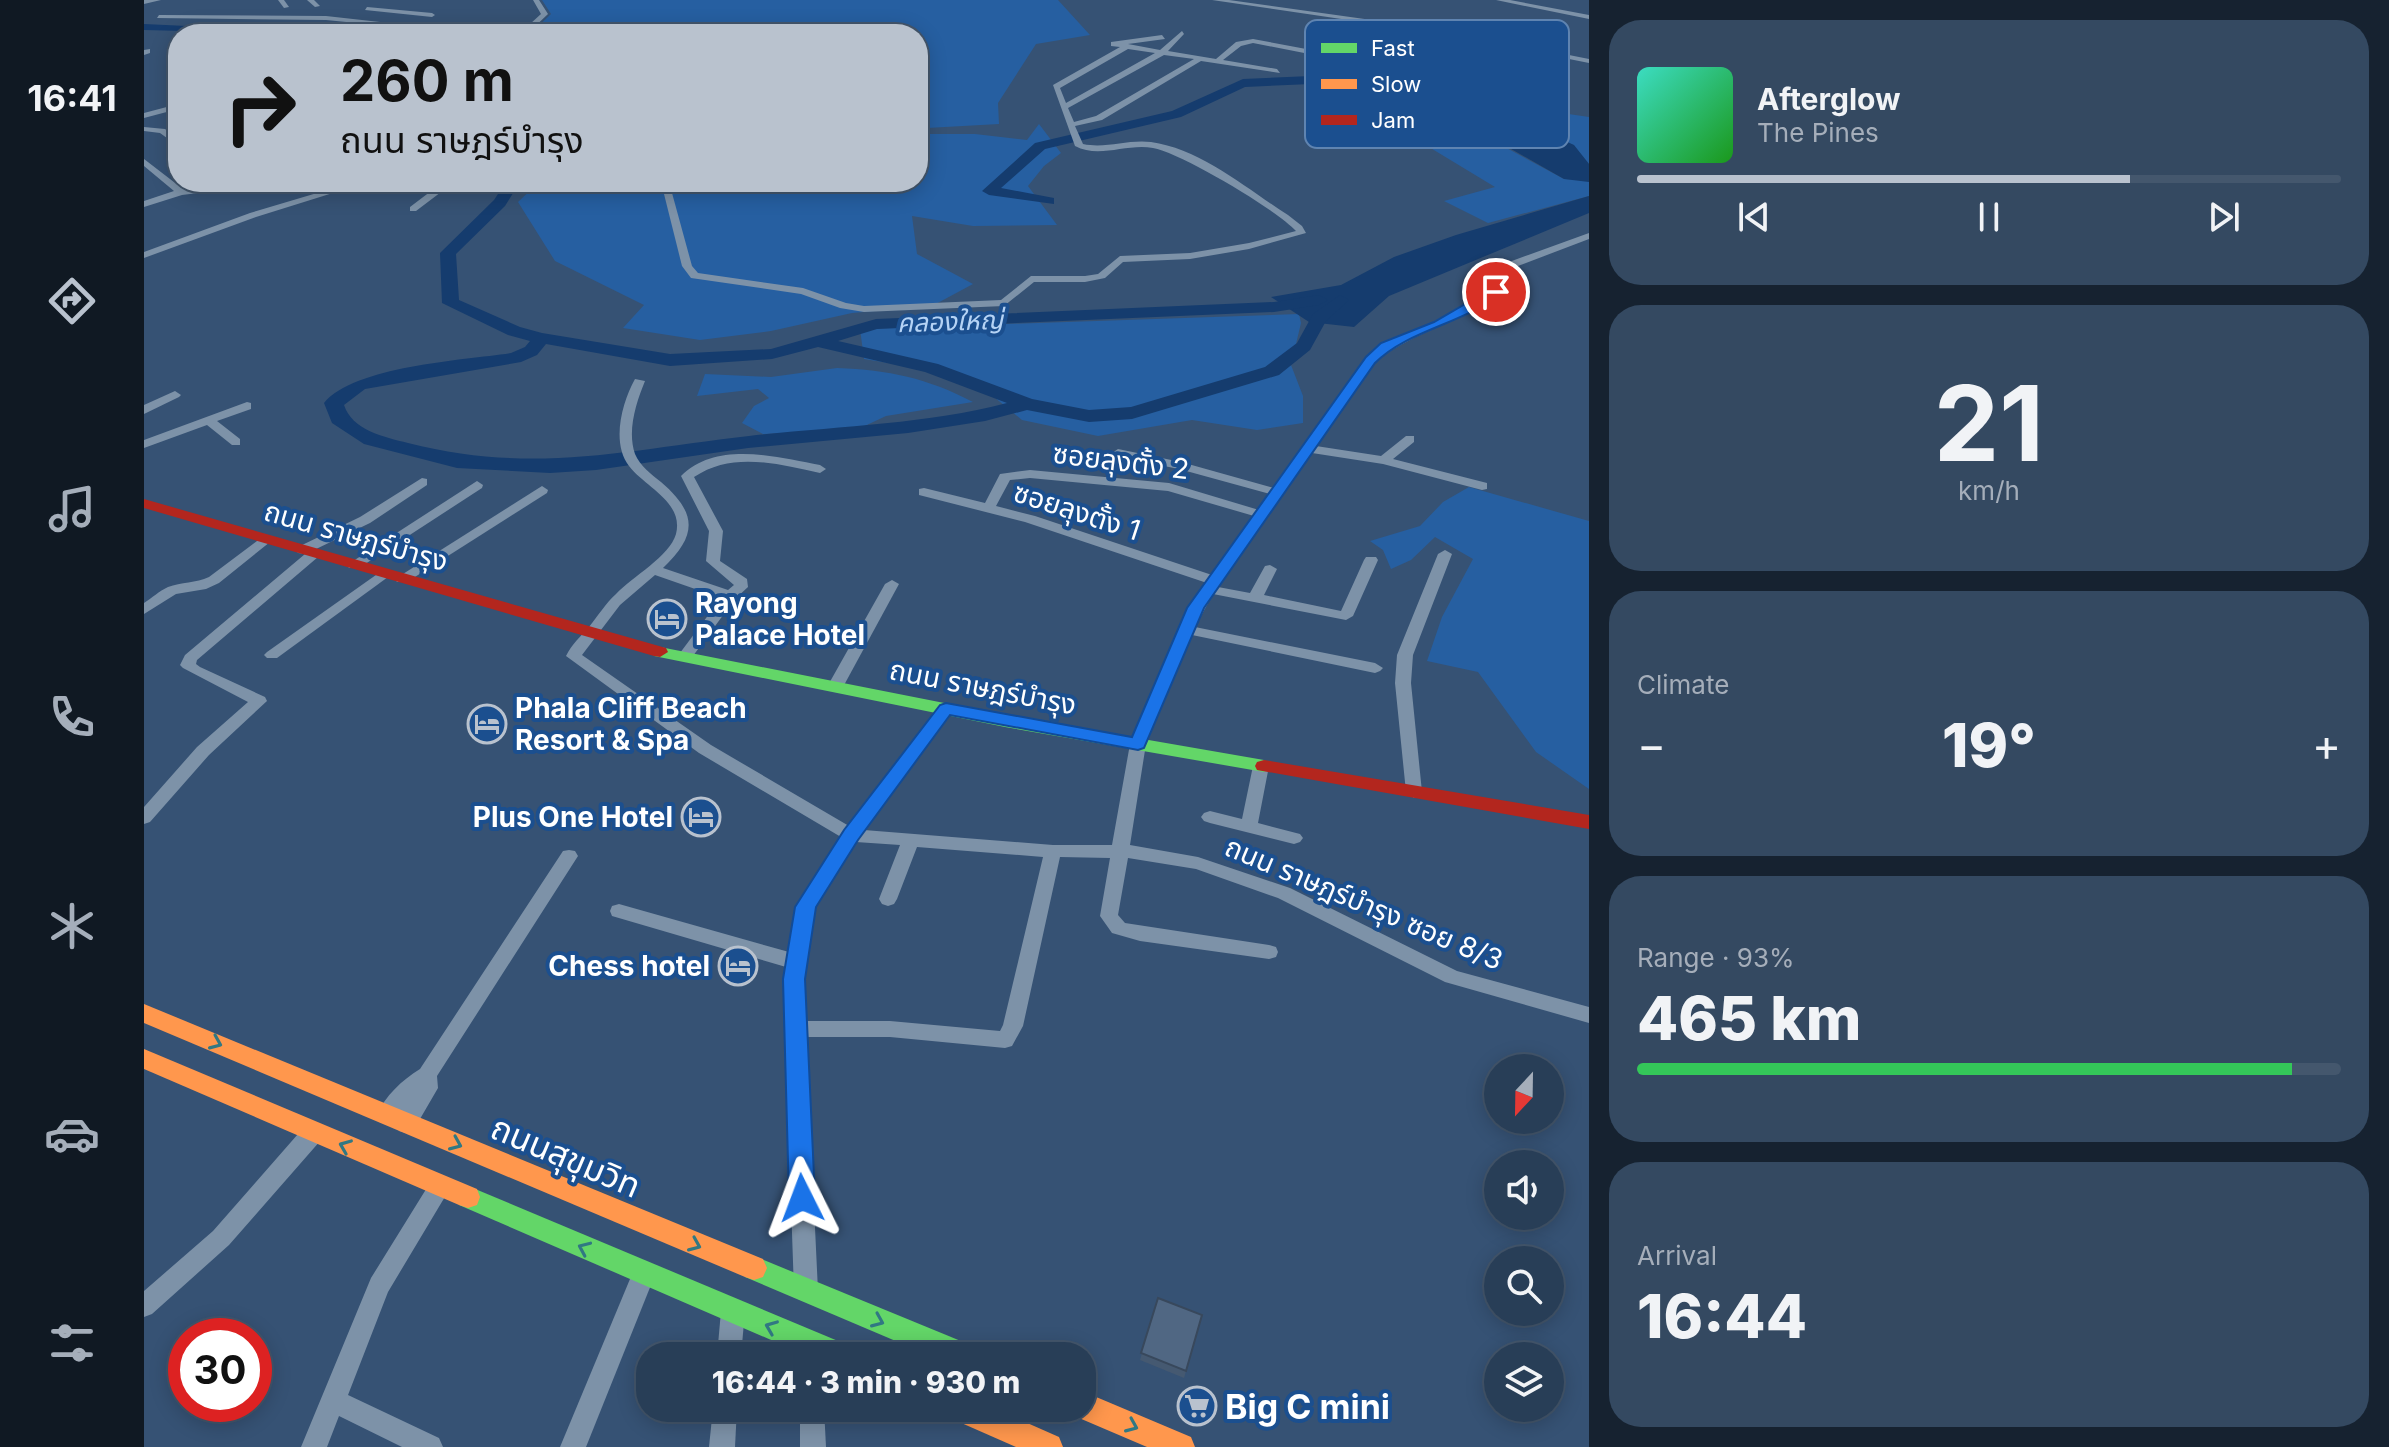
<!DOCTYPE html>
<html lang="en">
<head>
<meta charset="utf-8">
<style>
	body { margin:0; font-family:Inter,"Noto Sans Thai",sans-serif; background:#344961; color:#f1f3f6; height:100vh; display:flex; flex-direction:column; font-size:30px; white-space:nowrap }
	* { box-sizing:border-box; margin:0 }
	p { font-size:26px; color:#a5aeba }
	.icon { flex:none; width:44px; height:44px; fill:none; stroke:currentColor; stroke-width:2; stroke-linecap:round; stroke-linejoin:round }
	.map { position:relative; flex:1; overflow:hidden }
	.sheet { display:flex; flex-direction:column; gap:20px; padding:20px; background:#162230; width:800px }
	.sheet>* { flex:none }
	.banner { position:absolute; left:24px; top:24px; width:760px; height:168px; border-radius:32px; box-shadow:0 4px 20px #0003,0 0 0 2px #44576d; background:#b9c2ce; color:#111; overflow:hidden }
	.needle { width:52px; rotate:202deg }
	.controls { position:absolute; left:1340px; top:1054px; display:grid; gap:16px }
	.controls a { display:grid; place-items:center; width:80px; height:80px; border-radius:50%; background:#283e57; box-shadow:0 4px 20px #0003,0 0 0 2px #44576d; font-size:40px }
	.speed { position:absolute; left:24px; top:1318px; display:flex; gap:16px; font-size:40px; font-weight:700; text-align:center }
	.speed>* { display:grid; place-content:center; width:104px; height:104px; border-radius:50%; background:#283e57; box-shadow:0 4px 20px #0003,0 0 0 2px #44576d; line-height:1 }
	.speed .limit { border:12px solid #d22; background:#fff; color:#111 }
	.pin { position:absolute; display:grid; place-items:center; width:68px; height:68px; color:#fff; margin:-34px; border:4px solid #fff; border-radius:50%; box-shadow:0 2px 8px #0007 }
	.me { position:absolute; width:88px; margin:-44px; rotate:357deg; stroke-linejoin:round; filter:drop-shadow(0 0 6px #0008) }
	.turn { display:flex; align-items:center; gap:28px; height:168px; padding:0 40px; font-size:36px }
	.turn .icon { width:104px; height:104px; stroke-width:2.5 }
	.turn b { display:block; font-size:56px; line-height:68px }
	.big { font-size:60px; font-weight:800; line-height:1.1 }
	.sheet .tile { flex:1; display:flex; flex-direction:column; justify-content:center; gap:12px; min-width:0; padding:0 28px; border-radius:32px; background:#344961 }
	.sheet .dial { align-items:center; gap:0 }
	.dial b { font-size:104px; line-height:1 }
	.song { display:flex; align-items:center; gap:24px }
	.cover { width:96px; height:96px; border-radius:12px; background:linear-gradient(135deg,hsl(170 70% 55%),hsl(120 70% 35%)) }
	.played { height:8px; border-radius:4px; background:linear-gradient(90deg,#b9c2ce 70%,#44576d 70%) }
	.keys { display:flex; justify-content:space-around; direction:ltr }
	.heat { display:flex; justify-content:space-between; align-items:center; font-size:44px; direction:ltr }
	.charge { height:12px; border-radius:6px; background:linear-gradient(90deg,#34c759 93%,#44576d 0) }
	.trip { position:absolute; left:492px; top:1342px; width:460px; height:80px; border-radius:32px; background:#283e57; box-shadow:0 4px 20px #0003,0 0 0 2px #44576d; font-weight:800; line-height:80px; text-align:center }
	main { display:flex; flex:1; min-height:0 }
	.dock { display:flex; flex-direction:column; width:144px; justify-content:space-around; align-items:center; background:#101923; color:#a5aeba }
	.dock .icon { width:56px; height:56px }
	.dock .selected { color:#b9c2ce }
	.dock b { font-size:36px; color:#f1f3f6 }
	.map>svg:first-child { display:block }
	.green { fill:#265fa1 }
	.water { fill:#153c6e }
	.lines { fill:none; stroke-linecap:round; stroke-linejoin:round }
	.river { fill:#153c6e; fill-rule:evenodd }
	.street { fill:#7d92a8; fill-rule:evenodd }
	.fast { fill:#63d668; fill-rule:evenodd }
	.slow { fill:#ff974d; fill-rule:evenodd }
	.jam { fill:#b3261e; fill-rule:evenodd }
	.wall { fill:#455971 }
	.building { fill:#506783; stroke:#38485c; stroke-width:2 }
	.oneway { stroke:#317883 }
	.route { fill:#1a73e8; stroke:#114b97; stroke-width:2 }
	.labels { text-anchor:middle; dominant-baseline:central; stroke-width:8; stroke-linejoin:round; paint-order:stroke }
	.far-water-label { font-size:26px; font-style:italic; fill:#b5d3f5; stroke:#1b4f8f }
	.street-label { font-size:28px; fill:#fff; stroke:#1b4f8f }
	.poi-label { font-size:28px; font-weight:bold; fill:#fff; stroke:#1b4f8f; text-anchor:start }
	.near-street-label { font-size:34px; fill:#fff; stroke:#1b4f8f }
	.near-poi-label { font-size:34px; font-weight:bold; fill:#fff; stroke:#1b4f8f; text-anchor:start }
	.key { fill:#1b4f8f; stroke:#5f84b1; stroke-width:2 }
	.key-label { font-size:22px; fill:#fff }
</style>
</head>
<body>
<main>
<nav class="dock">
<b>16:41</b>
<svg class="icon selected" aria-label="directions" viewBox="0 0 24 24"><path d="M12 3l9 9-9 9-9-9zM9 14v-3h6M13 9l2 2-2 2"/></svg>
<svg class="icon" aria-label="music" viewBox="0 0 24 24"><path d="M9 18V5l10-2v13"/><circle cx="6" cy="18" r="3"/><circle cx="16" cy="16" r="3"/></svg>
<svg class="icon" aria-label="phone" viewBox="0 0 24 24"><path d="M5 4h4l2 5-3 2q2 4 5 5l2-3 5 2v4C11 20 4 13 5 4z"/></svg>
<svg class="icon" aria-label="climate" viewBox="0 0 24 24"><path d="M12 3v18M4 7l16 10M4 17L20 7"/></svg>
<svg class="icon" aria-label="car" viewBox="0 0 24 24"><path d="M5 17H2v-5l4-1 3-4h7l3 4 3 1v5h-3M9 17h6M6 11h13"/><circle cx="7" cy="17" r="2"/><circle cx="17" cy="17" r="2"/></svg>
<svg class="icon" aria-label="filters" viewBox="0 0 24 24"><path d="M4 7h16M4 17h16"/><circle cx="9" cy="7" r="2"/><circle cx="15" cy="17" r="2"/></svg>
</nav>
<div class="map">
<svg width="1445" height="1447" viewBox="0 0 1445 1447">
	<rect width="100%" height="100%" fill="#365274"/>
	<!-- green -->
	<g class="green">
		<polygon points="398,0 914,0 946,35 892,44 854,103 855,124 783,128 774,126 774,34 386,34 407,14"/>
		<polygon points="1209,96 1244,97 1309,119 1420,179 1445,180 1445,196 1344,223 1300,201 1351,187 1204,98"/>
		<polygon points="1370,106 1445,117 1445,164 1429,145 1350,109"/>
		<polygon points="895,124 917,153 900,166 884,186 913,225 829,226 768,216 773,254 829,284 788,306 708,313 627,331 556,340 479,328 500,305 411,261 374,202 395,182 774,182 774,134 831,134 883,140"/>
		<polygon points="1155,314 1157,323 1147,365 1159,396 1159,423 1113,430 1048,420 954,436 878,420 838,387 814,374 720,359 716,329"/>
		<path d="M693,368C745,370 783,378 829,402L742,416L712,430L619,434L598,423L610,406L625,398L614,389L553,396L561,374L627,377Z"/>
		<polygon points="1325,487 1445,521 1445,789 1392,752 1334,672 1283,661 1298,617 1329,559 1291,537 1267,560 1247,569 1239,550 1226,541 1276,526 1299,502"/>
	</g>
	<!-- water -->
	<g class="water">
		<polygon points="1328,99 1430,145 1445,164 1445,182 1420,179 1302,112"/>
		<polygon points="1445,196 1445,213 1245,296 1210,327 1165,322 1127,297 1197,285 1250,257 1312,235"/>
	</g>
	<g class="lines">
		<!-- river -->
		<g class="river">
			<polygon points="0,24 151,31 157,34 0,30"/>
			<polygon points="1167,76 1238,84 1327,112 1345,123 1333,126 1233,91 1167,84 1101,87 1037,117 901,149 857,188 910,198 910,204 845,195 838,191 891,143 1028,111 1099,79"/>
			<path d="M362,182H376L361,206L312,254L315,300L376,327L398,333L526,354L627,349L732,319L1130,302L1175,295L1184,300L1175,305L1130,312L733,329L694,341L794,364L888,399L945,410L987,407L1121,367L1153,343L1169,314L1196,295L1205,300L1182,321L1166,350L1135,375L988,419L945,422L883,410L841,421L764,433L604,448L452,470L406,473L313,468L220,444L188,423L180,403C210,366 320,360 367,353L381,347L386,341L364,335L298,303L296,253L350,200ZM402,344L526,366L628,359L674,347L781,372L863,403C779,425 691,426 605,436C481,450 390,475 264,443C240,437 208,430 200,405L221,389L377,362L393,355Z"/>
		</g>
		<!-- street -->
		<g class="street">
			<polygon points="0,0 17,0 0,4"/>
			<polygon points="134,0 140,0 145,7 140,8"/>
			<polygon points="163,0 170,0 176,6 171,7"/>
			<polygon points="389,0 395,0 404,14 383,34 375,34 397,14"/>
			<polygon points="1068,0 1085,0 1299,30 1445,59 1445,63 1299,34"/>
			<polygon points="1352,0 1366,0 1445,15 1445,19"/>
			<polygon points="223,7 288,13 291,15 288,17 221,10"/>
			<polygon points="15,15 182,16 317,31 313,33 182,20 13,18"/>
			<path d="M1038,31L1040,34L1024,51L1072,59L1092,42L1109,39L1221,60L1288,85L1281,87L1216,64L1109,43L1097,46L1079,60L1133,69L1136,73L1057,61L958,120L931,126L939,144C962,149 984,139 1007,142C1057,149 1103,189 1144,215L1158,226L1162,233L1105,249L1046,259L979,262L961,278L941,282H890L860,306L720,312L696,308L657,294L547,278L538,266L517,182H525L548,266L554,273L659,288L702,303L720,306L857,300L887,276H941L954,274L976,256L1046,253L1105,243L1152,231C1133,210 1037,153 1009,148C983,143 955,159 931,146L909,85L976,47L967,46V42L1018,35L1021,39L984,44L1016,50ZM984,49L1011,53L922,103L916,88ZM1020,55L1050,59L952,116L930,122L924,108Z"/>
			<polygon points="6,49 6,53 0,55 0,50"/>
			<polygon points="34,104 34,109 0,118 0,113"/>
			<polygon points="0,127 21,129 34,139 34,146 16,133 0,131"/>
			<polygon points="0,159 39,189 96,182 122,182 118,185 38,195 0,207 0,201 30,191 0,166"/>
			<polygon points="210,182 224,182 112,217 0,258 0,252 106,213"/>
			<polygon points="296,182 304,182 305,186 272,211 266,211 266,207 295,185"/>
			<path d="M1445,233V239L1374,266L1372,281C1334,317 1280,327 1239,356L1231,362L1172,446L1237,456L1262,436H1270V442L1249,459L1343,483V489L1338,490L1239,464L1168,453L1074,587L1106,593L1121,566L1126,565L1133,569L1120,595L1197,611L1220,560L1222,557H1232L1234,560L1209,616L1202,620L1069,594L1051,627L1231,663L1239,668L1236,671L1231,673L1048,635L1002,744L986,845L1054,857L1146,888L1313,971L1445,1007V1023L1301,982L1134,898L1052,869L984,858L974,915L981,923L1125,945L1132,947L1134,952L1132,957L1125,959L996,941L968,933L956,916L966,858L916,857L879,1026L868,1046L861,1048L746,1037H662L674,1291L670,1299L662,1302L654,1299L650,1291L641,1029L642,967L468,916L466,911L468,906L475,904L645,952L652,907L697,837L555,753L422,656C428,644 436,637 445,627C454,616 461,604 472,594C488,577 526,556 532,534C540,502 501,487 485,466C467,443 478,402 491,379L501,381C492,403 483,431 491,454C496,466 507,474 517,482C553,513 554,535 519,568L584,590L590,585L562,561L565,531L537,476C573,440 632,457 676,465L682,469L676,473C633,464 589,451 550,477L579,531L576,561L603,579L604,587L591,599L546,660L541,662L533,657L577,598L511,575L476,605L438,655L567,745L705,826L796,705H808L810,709L808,713L720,830L909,845H968L986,744L1045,608L1063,583L881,522L775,495V489L780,488L841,503L856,474L886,470L1025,483L1115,510L1126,494L1035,469L970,456L968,453L974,449L1037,462L1130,488L1223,358L1231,351L1309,312L1362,280L1365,262ZM886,478L1024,491L1110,516L1068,575L891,516L852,506L866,480ZM712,842L756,845L735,899L738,904L744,906L750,904L753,899L773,847L899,857L859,1025L856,1031L746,1021H662L660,979L670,908Z"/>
			<polygon points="31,391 37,395 35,397 0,414 0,405"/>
			<polygon points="103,402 107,403 107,409 73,421 96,439 96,445 88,445 63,425 0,448 0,440"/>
			<polygon points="278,478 283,479 283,485 226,523 170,550 176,554 174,557 53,660 52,664 56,667 121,697 123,701 65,755 6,822 0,824 0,807 53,747 104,702 39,668 36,665 41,655 161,554 154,553 152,550 154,547 216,517"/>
			<polygon points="333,481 339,485 338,488 215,568 205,568 203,565"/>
			<polygon points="398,486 404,490 403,493 263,582 253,582 251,579"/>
			<path d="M121,535L126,536V542L75,583L62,589L32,594L0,614V603C8,598 15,591 24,587C37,582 52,583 65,577Z"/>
			<polygon points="1301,550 1308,554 1269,655 1267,683 1278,792 1270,798 1262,792 1251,683 1253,655 1294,554"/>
			<polygon points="239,570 246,574 244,577 133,658 123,658 120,655 123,652"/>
			<polygon points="748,580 755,584 699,687 696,690 686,690 683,687 741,584"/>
			<polygon points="1117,760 1125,766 1114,823 1156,834 1159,838 1156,842 1150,844 1066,823 1060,821 1057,817 1060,813 1066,811 1098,819 1109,766"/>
			<path d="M425,850L431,851L434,856L293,1076L294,1088L269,1131L262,1133L255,1131L251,1124L258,1112C251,1121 248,1127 236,1122L232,1116C242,1095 257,1081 276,1069L419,851Z"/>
			<polygon points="169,1124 177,1126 180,1133 177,1140 85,1245 8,1314 0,1317 0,1291 69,1231 161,1126"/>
			<polygon points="297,1175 305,1178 308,1185 244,1292 204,1395 295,1438 299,1447 258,1447 195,1416 183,1447 157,1447 227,1278 289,1178"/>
			<polygon points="499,1264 507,1267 511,1275 442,1447 416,1447 491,1267"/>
			<polygon points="589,1300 597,1303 601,1311 597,1356 573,1356 577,1311 581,1303"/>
			<polygon points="569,1408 593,1408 591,1447 565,1447"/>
			<polygon points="656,1408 680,1408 682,1447 656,1447"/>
		</g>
		<!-- fast -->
		<g class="fast">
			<polygon points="516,647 861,715 1120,760 1129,766 1120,772 861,727 510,656 508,652"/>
			<polygon points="324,1186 706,1346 710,1356 664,1356 315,1205 312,1197 315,1189"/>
			<polygon points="610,1256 829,1346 833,1356 787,1356 601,1277 597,1268 601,1259"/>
		</g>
		<!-- slow -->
		<g class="slow">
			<polygon points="0,1004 619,1259 623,1268 619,1277 610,1280 601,1277 0,1023"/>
			<polygon points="0,1049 333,1189 336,1197 333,1205 324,1208 315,1205 0,1069"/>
			<polygon points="938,1391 1047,1437 1051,1447 1003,1447 928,1415 925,1408 938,1408"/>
			<polygon points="802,1408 849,1408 915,1437 919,1447 872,1447 806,1418"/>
		</g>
		<!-- jam -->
		<g class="jam">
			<polygon points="0,499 522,648 524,652 516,657 510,656 0,508"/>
			<polygon points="1120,760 1445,815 1445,829 1113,770 1111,766 1113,762"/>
		</g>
	</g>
	<!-- wall -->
	<polygon class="wall" points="1014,1298 1058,1315 1040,1378 996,1360"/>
	<!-- building -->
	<polygon class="building" points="1014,1298 1058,1315 1042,1371 997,1353"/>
	<!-- one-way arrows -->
	<defs><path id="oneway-chevron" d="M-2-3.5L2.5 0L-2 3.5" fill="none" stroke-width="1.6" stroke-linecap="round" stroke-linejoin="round" transform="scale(2)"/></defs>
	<g class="oneway">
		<use href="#oneway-chevron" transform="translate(72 1043) rotate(23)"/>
		<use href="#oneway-chevron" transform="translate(312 1144) rotate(23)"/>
		<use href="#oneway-chevron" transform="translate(201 1146) rotate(-158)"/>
		<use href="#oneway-chevron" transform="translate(551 1245) rotate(23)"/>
		<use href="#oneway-chevron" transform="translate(440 1248) rotate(-156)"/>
		<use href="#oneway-chevron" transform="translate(734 1321) rotate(23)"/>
		<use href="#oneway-chevron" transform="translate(627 1327) rotate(-158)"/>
		<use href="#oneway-chevron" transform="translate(988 1426) rotate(23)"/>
	</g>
	<!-- route -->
	<path class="route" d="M1347,289L1358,292C1321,324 1265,329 1231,363L1060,608L1000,748L994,750L806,715L714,840L672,907L661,979L671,1198L667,1206L658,1209L649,1206L645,1198L639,979L651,907L700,830L796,705L802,703L988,737L1043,608L1222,357L1237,343L1290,322Z"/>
	<!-- icons -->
	<defs>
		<g id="hotel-ring" transform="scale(2)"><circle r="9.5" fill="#1b4f8f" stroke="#b9c2ce" stroke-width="1.5"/><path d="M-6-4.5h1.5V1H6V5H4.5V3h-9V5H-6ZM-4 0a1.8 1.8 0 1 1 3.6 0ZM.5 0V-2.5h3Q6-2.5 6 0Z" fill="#b9c2ce"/></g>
		<g id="supermarket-ring" transform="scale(2)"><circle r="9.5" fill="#1b4f8f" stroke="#b9c2ce" stroke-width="1.5"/><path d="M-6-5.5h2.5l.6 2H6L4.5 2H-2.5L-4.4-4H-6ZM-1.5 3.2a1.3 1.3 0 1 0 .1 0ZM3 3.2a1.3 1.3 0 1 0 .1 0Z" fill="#b9c2ce"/></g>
	</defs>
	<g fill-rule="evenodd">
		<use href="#hotel-ring" x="523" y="619"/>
		<use href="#hotel-ring" x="343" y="724"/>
		<use href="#hotel-ring" x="557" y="817"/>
		<use href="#hotel-ring" x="594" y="966"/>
		<use href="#supermarket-ring" x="1053" y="1406"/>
	</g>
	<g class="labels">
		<!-- far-water labels -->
		<g class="far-water-label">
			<text transform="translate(806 321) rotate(-2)">คลองใหญ่</text>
		</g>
		<!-- street labels -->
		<g class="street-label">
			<text transform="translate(977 461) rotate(7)">ซอยลุงตั้ง 2</text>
			<text transform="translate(933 511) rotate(18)">ซอยลุงตั้ง 1</text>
			<text transform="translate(212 536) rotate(16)">ถนน ราษฎร์บำรุง</text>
			<text transform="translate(839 687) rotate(11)">ถนน ราษฎร์บำรุง</text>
			<text transform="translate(1220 903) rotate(23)">ถนน ราษฎร์บำรุง ซอย 8/3</text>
		</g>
		<!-- poi labels -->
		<g class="poi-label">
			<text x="551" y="603">Rayong<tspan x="551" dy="32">Palace Hotel</tspan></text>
			<text x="371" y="708">Phala Cliff Beach<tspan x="371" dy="32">Resort &amp; Spa</tspan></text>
			<text x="529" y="817" text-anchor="end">Plus One Hotel</text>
			<text x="566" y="966" text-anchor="end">Chess hotel</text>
		</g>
		<!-- near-street labels -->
		<g class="near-street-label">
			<text transform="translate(422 1156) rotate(23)">ถนนสุขุมวิท</text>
		</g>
		<!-- near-poi labels -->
		<g class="near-poi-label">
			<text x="1081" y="1406">Big C mini</text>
		</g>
	</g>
	<!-- legend -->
	<rect x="1161" y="20" width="264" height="128" rx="12" class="key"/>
	<rect x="1177" y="43" width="36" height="10" fill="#63d668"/>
	<rect x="1177" y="79" width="36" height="10" fill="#ff974d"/>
	<rect x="1177" y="115" width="36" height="10" fill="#b3261e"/>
	<g class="key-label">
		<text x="1227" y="56">Fast</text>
		<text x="1227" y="92">Slow</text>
		<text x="1227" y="128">Jam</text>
	</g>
</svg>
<div class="controls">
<a><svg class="needle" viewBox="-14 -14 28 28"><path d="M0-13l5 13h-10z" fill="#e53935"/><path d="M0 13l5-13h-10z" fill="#a5aeba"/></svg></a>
<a><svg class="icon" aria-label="sound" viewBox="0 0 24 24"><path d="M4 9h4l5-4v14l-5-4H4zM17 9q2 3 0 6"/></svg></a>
<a><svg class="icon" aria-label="search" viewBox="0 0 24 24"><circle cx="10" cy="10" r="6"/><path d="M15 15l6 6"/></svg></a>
<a><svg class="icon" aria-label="layers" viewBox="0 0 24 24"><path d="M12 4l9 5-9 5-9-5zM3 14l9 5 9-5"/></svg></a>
</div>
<div class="speed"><div class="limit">30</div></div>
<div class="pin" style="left:1352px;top:292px;background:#d93025"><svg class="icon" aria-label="arrive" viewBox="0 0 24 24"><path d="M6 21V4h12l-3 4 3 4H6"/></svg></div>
<svg class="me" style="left:658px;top:1198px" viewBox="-20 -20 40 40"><path d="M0-17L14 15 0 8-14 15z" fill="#1a73e8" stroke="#fff" stroke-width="4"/></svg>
<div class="trip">16:44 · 3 min · 930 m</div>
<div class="banner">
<div class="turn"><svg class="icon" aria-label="right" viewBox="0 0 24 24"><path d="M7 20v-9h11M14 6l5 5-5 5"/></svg><div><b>260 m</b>ถนน ราษฎร์บำรุง</div></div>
</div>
</div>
<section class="sheet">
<div class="tile">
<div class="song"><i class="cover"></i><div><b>Afterglow</b><p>The Pines</p></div></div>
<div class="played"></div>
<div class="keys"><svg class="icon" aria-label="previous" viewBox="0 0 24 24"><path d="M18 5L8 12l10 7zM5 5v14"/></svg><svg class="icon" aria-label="pause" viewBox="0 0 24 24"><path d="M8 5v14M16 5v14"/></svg><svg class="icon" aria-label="next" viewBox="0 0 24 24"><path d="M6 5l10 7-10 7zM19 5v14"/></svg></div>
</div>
<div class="tile dial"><b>21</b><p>km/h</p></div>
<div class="tile"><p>Climate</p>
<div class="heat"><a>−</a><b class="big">19°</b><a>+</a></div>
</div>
<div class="tile"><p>Range · 93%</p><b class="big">465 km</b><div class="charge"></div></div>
<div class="tile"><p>Arrival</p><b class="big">16:44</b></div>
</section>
</main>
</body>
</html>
